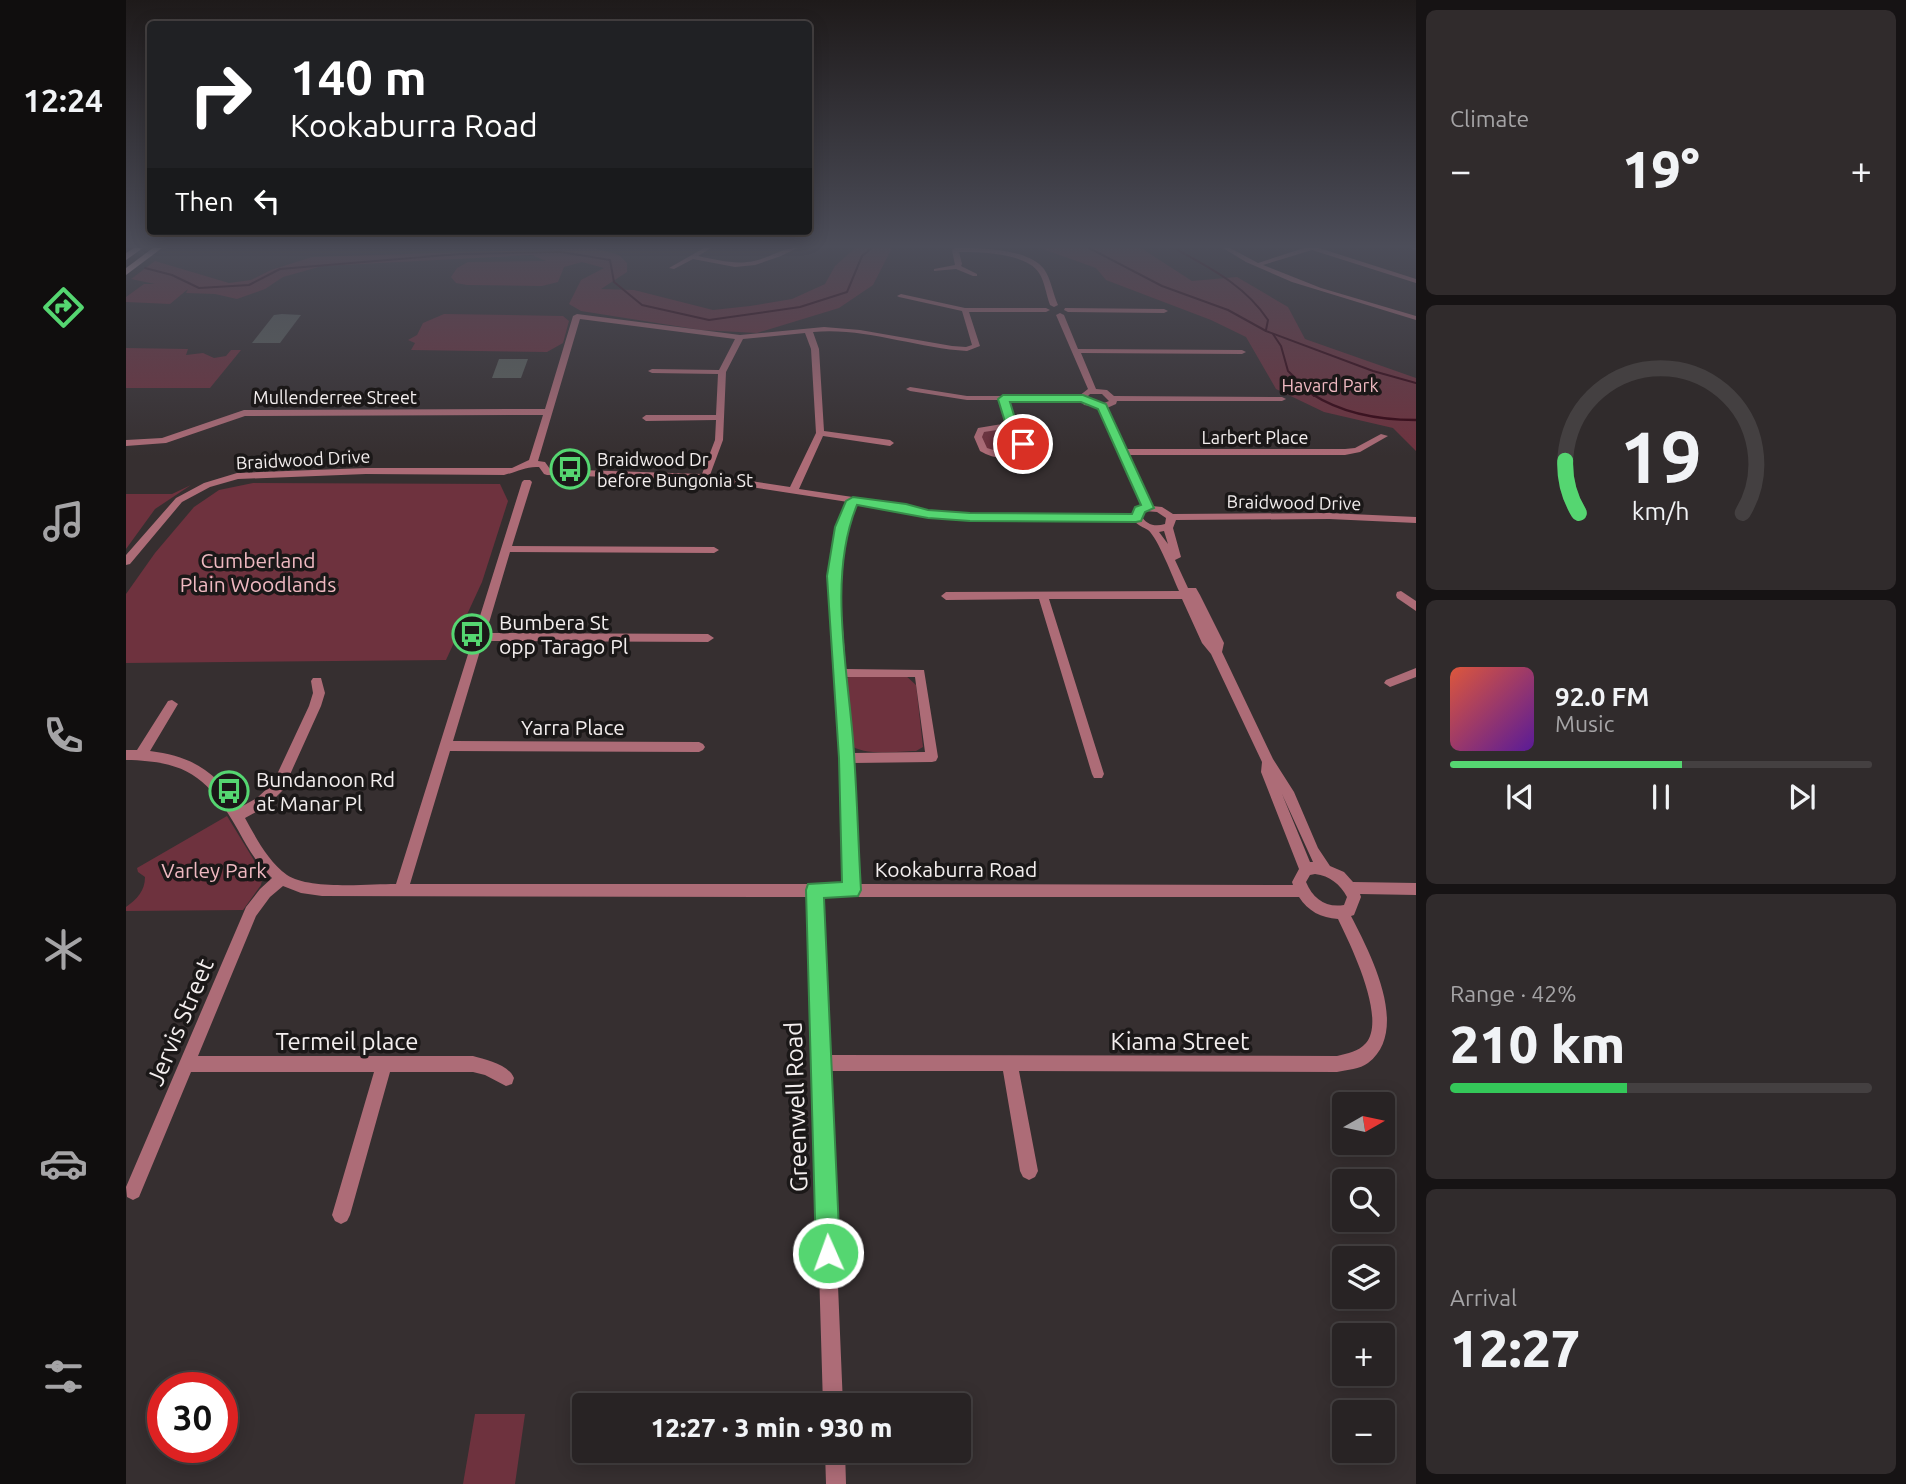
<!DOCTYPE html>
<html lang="en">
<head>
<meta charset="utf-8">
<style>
	body { margin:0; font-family:Ubuntu,sans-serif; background:#302b2c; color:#f1f3f6; height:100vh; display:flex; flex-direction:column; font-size:26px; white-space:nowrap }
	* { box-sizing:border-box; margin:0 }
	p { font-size:23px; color:#a5a4a6 }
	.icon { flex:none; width:38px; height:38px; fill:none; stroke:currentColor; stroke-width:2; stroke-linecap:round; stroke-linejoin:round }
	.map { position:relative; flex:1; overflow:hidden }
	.details { display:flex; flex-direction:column; gap:10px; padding:10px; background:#161314; width:490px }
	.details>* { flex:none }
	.top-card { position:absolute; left:21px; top:21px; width:665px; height:214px; border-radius:7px; box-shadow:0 4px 18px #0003,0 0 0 2px #444041; background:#202124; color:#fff; overflow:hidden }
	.needle { width:46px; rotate:81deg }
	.controls { position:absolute; left:1206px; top:1092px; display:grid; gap:14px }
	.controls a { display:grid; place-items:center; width:63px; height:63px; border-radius:7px; background:#282324; box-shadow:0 4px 18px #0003,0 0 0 2px #444041; font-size:35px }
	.speed { position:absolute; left:21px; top:1372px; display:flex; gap:14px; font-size:35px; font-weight:700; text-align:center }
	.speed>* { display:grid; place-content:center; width:91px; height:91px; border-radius:50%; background:#282324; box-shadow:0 4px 18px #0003,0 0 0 2px #444041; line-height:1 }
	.speed .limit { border:10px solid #d22; background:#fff; color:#111 }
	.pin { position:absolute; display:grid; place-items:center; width:60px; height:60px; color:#fff; margin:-30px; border:4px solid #fff; border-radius:50%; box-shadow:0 2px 7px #0007 }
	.me { position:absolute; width:77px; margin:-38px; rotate:358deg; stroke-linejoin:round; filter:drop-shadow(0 0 5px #0008) }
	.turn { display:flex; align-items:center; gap:24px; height:147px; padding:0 28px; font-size:32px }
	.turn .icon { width:91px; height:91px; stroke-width:2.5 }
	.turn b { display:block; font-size:49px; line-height:60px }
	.then { display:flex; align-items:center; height:66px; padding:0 28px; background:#0003; gap:14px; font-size:26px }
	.big { font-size:52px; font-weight:800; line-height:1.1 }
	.details .widget { flex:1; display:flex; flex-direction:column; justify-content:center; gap:10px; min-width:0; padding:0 24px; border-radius:10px; background:#302b2c }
	.details .dial { align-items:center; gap:0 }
	.dial svg { height:182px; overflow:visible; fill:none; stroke:#444041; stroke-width:7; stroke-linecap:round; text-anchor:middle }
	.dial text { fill:#f1f3f6; stroke:none }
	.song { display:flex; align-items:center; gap:21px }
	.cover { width:84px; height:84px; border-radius:10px; background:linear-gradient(135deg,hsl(10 70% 55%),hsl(270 70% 35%)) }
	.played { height:7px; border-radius:4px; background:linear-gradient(90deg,#55d671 55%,#444041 55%) }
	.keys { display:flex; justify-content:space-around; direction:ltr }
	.heat { display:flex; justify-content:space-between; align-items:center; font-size:38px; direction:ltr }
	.charge { height:10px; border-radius:5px; background:linear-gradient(90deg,#34c759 42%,#444041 0) }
	.trip { position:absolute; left:446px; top:1393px; width:399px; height:70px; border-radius:7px; background:#282324; box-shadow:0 4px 18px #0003,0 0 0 2px #444041; font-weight:800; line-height:70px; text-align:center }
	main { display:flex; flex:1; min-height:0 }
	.tab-bar { display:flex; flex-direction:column; width:126px; justify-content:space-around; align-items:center; background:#100e0e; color:#a5a4a6 }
	.tab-bar .icon { width:49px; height:49px }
	.tab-bar .selected { color:#55d671 }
	.tab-bar b { font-size:32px; color:#f1f3f6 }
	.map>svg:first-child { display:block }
	.green { fill:#6e323e }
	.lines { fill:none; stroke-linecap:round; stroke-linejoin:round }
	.stream-far1 { stroke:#360513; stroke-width:2 }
	.stream { stroke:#360513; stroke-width:2.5 }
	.building { fill:#5c625d }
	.minor { fill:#ad6c77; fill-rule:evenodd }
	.major { fill:#f8c2c9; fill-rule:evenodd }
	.route { fill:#55d671; stroke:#378b49; stroke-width:2 }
	.labels { text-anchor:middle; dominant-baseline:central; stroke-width:7; stroke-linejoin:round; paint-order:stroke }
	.far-park-label { font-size:18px; fill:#efb9c1; stroke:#1b1818 }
	.far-street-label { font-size:18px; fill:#f3eeee; stroke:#1b1818 }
	.far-poi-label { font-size:18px; fill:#f3eeee; stroke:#1b1818; text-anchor:start }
	.park-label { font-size:21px; fill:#efb9c1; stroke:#1b1818 }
	.poi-label { font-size:21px; fill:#f3eeee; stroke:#1b1818; text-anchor:start }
	.street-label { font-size:21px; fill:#f3eeee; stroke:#1b1818 }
	.near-street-label { font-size:24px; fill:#f3eeee; stroke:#1b1818 }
</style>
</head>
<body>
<main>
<nav class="tab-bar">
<b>12:24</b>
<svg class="icon selected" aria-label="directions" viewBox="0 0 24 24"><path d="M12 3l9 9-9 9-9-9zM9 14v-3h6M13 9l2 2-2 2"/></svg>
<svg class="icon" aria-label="music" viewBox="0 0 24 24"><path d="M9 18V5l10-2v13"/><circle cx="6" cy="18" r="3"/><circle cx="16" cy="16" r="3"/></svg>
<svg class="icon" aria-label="phone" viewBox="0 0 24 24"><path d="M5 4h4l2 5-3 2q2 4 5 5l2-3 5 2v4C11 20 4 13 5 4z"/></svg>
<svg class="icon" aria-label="climate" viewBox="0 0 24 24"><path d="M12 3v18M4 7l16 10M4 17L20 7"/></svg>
<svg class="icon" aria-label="car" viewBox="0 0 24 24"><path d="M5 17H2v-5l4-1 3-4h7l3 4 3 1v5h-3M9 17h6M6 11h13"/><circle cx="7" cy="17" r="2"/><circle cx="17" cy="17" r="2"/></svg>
<svg class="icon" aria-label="filters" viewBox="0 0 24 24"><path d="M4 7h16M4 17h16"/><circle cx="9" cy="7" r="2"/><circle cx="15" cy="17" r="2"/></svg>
</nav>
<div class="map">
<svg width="1290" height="1484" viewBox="0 0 1290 1484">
	<rect width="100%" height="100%" fill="#362f30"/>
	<!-- green -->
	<g class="green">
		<polygon points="468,248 493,255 501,263 501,272 475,289 508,290 587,310 624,306 666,299 699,284 709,266 729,248 766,248 747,285 713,308 631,333 575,330 455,311 443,304 455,280 478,268 456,262 438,267 432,282 416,286 341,285 330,283 325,277 331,268 342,262 420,261 406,255 196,266 157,277 139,289 111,299 89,294 60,293 62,289 44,304 0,302 0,297 18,284 29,284 5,279 29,261 103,283 125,280 145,270 186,257"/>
		<polygon points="914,248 1015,248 1066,281 1111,277 1162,307 1179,339 1290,378 1290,451 1267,428 1198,412 1150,389 1120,337 1085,320 980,280 970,268"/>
		<polygon points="318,314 437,316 443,321 437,343 421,352 285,350 289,343 282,340 291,335 297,323"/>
		<polygon points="0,348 62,349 60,355 77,353 88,358 100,356 105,350 115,350 84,388 0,388"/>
		<polygon points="883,427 893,448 886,454 862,451 856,443 856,432"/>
		<polygon points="127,483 374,484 382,501 356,582 320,660 0,663 0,594 29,553 68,507 93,490"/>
		<polygon points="65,485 29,509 0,549 0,494 46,494"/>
		<path d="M779,675L790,685L797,747L790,751C771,751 738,757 723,744L720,679L724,676Z"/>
		<path d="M101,816L137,875L135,885L117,910L0,911V907C11,899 19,891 19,877L12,872L11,868Z"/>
		<polygon points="349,1414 399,1414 389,1484 337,1484"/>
	</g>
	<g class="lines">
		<!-- stream-far1 -->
		<g class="stream-far1">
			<polyline points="963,248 1036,286 1102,310 1140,331 1247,371 1290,383"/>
			<path d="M1048,248C1084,268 1119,285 1142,320L1140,330"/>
			<polyline points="19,268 46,275 73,288 123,285 154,269 333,254 435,252 484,260 488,282 516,305 583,320 674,307 721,292 736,256 746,248"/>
			<polyline points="1147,334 1155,346 1162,371 1188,396"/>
		</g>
		<!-- stream -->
		<path class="stream" d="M1186,394C1217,414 1254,420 1290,420"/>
	</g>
	<!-- building -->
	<g class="building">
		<polygon points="156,314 175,315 154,343 126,343 148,315"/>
		<polygon points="373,359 402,359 395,378 366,378"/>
	</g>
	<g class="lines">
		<!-- minor -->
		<g class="minor">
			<path d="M578,248H585L572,256C591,260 610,265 628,261C643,258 656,248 671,248L655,256L629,265L609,267L567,259L548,269L543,268Z"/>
			<path d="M829,248C853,248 902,248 918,269C925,279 927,294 932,305L928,307L924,305C920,295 919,282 913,273C901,253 854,252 833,252L836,264L835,266L851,274V276H847L830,269L808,271V269L829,265L826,250Z"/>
			<polygon points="1097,248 1104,248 1132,263 1178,248 1193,248 1290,279 1290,283 1186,250 1137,265 1195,288 1290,316 1290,320 1166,282 1120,262"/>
			<polygon points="1286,248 1290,248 1290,250 1287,249"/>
			<path d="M775,294L839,308H920L924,310L920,312H843L854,346L841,351C790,348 738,327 687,332L693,349L698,431L764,440L768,443L764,446L697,436L673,489L780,505L802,511L844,514L1005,515L1016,505L972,407L958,405L955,400H882L901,450C887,461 869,460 854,451L848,437L852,428L882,423L873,400H841L784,391L780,389L784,387L841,396H953L962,389L930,315L934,313L938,315L952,349L1116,350L1120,352L1116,354L955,353L970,389L981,390L988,396L1156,397L1160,399L1156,401H991L990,404L981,408L1000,449H1219L1229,448L1255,434L1262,436L1234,452L1219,455H1002L1026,506L1036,507L1047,514L1203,513L1290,517V523L1203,519L1050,520L1047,528L1055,557L1049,560L1062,588H1070L1074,595L1098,643L1096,652L1147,759L1168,792L1192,848L1204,866L1218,872L1227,882L1290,883V895L1234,894L1235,897L1228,915L1225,916C1244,953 1285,1030 1242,1063C1234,1069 1221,1070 1211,1072L893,1071L912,1171L909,1177L903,1180L897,1177L894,1171L877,1071H703L717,1405H697L682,897L196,896L175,893L157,886L144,897L130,916L72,1056H347C360,1060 382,1064 388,1078L386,1084L380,1086L359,1075L347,1072H264L224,1215L221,1221L215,1224L209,1221L206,1215L248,1072H65L13,1197L7,1200L1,1197L0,1187L120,907L134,889L146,878C131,864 121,847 112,830C82,777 61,761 0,760V750H11L42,701L46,700L52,704L24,751C66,756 91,772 113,808L131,798L147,783L183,706L187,693L185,681L187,678H195L199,693L195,706L157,790L141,806L119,818C130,838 142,861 161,875C183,890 243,884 270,884L396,482L398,480H404L406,482L386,546L588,547L593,550L588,553L384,552L360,633L582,634L588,638L582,642L357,641L327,741L573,742L577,744L579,747L577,750L573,752L324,751L284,884H719L715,758L703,576L710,527L722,502L579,480L421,475L418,474L413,467C400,466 391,472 378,475L240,474L112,479L84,487L56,502L4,564L0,565V555L50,498L78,483L111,473L240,468H386L403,460L417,415L119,416L40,443L0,446V440L36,438L118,410L419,409L447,316L451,314L614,335L698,327L734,330L826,346L840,347L846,345L836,311L773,297L771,296ZM454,319L609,339L593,370L526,369L522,371L526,373L592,374L590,415H520L516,418L520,421L590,420L589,440L576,474L424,469L419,462L412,461ZM679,333L685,349L690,433L664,487L584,475L597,440L600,372L617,339ZM964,394H976L983,401L978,403L964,401L961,397ZM884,428L892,449L877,453L861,448L856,437L858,432ZM731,503L779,511L802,517L844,520L1008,521C1013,526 1017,527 1022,530C1032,538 1047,578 1053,591L820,592L815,596L820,600L913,599L966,774L968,778H976L978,774L923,599H1056L1076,643L1085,654L1136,762L1135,772L1173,869L1166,882L1167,885L733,884L727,763L806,762L810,761L812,757L798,670L720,669L713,576L720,527ZM1019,511L1031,512L1040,518L1039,524C1029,527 1020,525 1015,515ZM1038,531L1042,544L1033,532ZM721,677H789L799,752L727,753ZM1156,794L1187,862H1184ZM1189,874C1204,876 1214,884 1221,897L1218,905C1200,908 1187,899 1180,882L1184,875ZM696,897H1173C1182,911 1195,918 1212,919C1224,944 1261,1018 1240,1043C1232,1052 1222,1053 1211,1056L703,1055Z"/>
			<polygon points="939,308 1038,309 1042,311 1038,313 942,312 938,310"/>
			<polygon points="1275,591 1290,601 1290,611 1271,598 1270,595 1271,592"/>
			<polygon points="1290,668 1290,677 1264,687 1258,683 1260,680"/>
			<polygon points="699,1451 719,1451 720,1484 700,1484"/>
		</g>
		<!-- major -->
		<g class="major">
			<polygon points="8,248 17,248 0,260 0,253"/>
			<polygon points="27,248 36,248 0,275 0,268"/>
		</g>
	</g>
	<!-- sky -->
	<linearGradient id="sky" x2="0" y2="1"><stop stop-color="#1e1a1a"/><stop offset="0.54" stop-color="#4c4d59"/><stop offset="1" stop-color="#4c4d59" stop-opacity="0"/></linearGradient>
	<rect width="1290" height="456" fill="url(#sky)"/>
	<!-- route -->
	<path class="route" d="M877,395H957L980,404L1028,508L1019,512L1015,521L1010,522L844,521L802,518L731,505C702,575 721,665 727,740C731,790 732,840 735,890L732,896L698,898L714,1253L710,1262L702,1265L693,1262L690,1253L680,890L682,884L716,882L713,758L701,576L709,527L720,501L727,497L780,504L802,510L844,513L1006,514L1009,507L1015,505L972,409L955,402H884L891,425L902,444L897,448L893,447L880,425L872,399Z"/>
	<!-- icons -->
	<defs>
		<g id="bus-ring" transform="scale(2.0125)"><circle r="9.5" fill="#1b1818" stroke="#55d671" stroke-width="1.5"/><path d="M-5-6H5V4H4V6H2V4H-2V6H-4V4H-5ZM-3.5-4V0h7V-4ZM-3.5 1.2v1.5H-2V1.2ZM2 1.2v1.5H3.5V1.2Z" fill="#55d671"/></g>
	</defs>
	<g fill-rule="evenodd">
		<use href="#bus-ring" x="444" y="469"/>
		<use href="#bus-ring" x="346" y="634"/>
		<use href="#bus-ring" x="103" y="791"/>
	</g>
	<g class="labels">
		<!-- far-park labels -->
		<g class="far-park-label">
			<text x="1204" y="385">Havard Park</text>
		</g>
		<!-- far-street labels -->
		<g class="far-street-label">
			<text x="209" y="397">Mullenderree Street</text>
			<text x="1129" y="437">Larbert Place</text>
			<text transform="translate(177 459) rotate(-3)">Braidwood Drive</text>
			<text transform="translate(1168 502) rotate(1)">Braidwood Drive</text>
		</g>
		<!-- far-poi labels -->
		<g class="far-poi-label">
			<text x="471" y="459">Braidwood Dr<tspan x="471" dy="21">before Bungonia St</tspan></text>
		</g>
		<!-- park labels -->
		<g class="park-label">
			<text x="132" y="560">Cumberland<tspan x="132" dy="24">Plain Woodlands</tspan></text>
			<text x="88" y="870">Varley Park</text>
		</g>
		<!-- poi labels -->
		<g class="poi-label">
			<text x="373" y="622">Bumbera St<tspan x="373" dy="24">opp Tarago Pl</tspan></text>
			<text x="130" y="779">Bundanoon Rd<tspan x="130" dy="24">at Manar Pl</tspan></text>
		</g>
		<!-- street labels -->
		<g class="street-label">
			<text x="447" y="727">Yarra Place</text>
			<text x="830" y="869">Kookaburra Road</text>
		</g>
		<!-- near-street labels -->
		<g class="near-street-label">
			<text transform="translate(54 1022) rotate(-67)">Jervis Street</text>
			<text x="221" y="1041">Termeil place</text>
			<text x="1054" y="1041">Kiama Street</text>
			<text transform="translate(670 1107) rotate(-92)">Greenwell Road</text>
		</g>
	</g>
</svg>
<div class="controls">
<a><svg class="needle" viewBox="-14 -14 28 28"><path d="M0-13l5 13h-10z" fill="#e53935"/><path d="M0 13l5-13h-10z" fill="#a5a4a6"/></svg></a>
<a><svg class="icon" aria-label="search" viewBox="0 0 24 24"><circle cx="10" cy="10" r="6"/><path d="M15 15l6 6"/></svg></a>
<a><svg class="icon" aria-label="layers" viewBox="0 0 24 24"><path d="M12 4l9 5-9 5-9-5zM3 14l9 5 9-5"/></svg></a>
<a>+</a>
<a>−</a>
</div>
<div class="speed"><div class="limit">30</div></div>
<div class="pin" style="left:897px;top:444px;background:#d93025"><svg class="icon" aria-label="arrive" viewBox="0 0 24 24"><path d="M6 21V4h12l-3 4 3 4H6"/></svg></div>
<svg class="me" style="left:702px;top:1253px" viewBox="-20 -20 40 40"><circle r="17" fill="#55d671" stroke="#fff" stroke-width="3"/><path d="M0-11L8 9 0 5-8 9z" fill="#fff"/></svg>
<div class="trip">12:27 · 3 min · 930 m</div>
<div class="top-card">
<div class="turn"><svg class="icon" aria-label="right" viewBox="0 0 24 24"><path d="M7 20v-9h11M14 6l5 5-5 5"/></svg><div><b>140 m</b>Kookaburra Road</div></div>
<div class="then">Then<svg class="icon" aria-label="left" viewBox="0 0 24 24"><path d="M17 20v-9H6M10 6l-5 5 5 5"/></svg></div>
</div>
</div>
<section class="details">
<div class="widget"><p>Climate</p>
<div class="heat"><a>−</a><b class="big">19°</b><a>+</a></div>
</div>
<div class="widget dial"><svg viewBox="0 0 100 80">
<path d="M14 69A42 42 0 1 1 86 69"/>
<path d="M14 69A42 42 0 0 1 8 46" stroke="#55d671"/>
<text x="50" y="56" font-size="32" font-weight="700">19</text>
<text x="50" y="72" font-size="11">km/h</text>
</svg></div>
<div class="widget">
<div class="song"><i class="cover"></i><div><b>92.0 FM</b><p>Music</p></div></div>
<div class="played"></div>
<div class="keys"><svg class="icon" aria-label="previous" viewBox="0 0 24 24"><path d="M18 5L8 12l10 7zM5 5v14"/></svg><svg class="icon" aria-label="pause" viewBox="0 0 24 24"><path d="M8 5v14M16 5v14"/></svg><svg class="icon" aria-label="next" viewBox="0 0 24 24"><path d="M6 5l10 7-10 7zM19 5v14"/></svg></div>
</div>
<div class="widget"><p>Range · 42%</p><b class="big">210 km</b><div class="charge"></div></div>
<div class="widget"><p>Arrival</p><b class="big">12:27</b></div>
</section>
</main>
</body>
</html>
